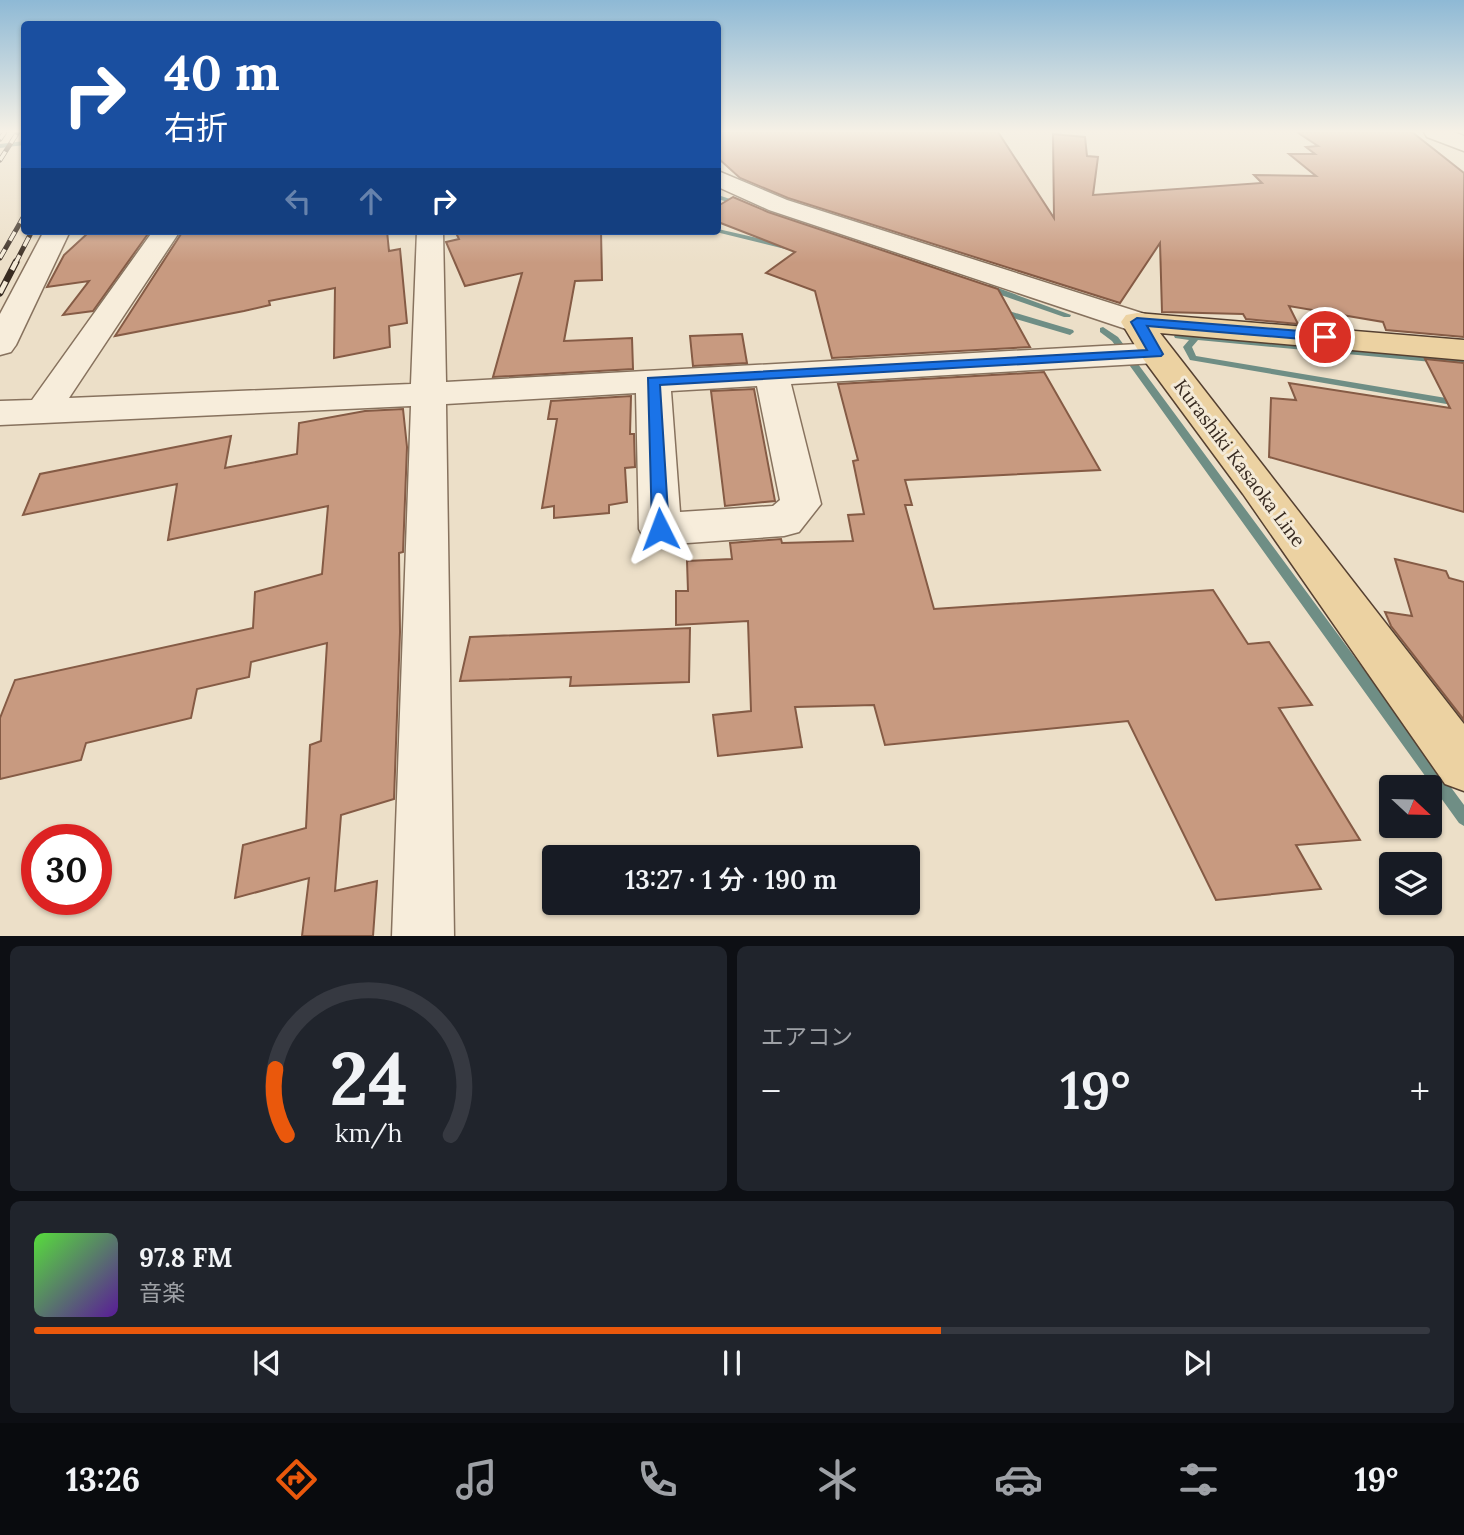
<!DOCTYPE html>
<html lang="ja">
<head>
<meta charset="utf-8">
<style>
	body { margin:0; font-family:Lora,"Noto Sans JP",serif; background:#20242c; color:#f1f3f6; height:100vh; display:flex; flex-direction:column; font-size:26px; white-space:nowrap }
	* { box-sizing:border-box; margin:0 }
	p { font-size:23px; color:#9ea1a6 }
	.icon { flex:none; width:38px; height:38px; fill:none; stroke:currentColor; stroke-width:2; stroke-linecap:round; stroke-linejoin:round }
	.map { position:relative; height:936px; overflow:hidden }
	.panel { display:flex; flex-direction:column; gap:10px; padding:10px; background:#0d0f14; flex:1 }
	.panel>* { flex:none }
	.banner { position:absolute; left:21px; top:21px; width:700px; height:214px; border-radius:7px; box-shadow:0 2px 5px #0004; background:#1a4fa0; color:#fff; overflow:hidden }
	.needle { width:46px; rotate:112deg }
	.buttons { position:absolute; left:1379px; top:775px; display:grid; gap:14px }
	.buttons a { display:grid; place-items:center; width:63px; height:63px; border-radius:7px; background:#171b24; box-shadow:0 2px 5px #0004; font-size:35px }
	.speed { position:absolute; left:21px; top:824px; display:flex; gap:14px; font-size:35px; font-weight:700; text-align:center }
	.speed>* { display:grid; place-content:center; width:91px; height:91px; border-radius:50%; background:#171b24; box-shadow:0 2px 5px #0004; line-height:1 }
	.speed .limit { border:10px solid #d22; background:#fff; color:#111 }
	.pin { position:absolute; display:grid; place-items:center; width:60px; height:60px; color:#fff; margin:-30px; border:4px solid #fff; border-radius:50%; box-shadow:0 2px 7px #0007 }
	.me { position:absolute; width:77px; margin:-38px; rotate:357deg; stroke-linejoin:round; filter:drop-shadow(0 0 5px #0008) }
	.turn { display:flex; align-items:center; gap:24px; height:147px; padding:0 28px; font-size:32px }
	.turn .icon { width:91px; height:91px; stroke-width:2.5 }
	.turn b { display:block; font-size:49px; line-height:60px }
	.lanes { display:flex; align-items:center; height:66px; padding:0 28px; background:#0003; justify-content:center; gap:35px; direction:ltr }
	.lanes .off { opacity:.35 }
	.big { font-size:52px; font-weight:600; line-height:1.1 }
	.panel .card { flex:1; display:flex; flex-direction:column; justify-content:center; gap:10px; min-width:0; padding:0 24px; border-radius:10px; background:#20242c }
	.panel .dial { align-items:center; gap:0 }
	.dial svg { height:182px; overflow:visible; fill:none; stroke:#363941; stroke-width:7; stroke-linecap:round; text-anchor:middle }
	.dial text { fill:#f1f3f6; stroke:none }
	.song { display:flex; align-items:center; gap:21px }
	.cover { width:84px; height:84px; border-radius:10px; background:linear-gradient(135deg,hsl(110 70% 55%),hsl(270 70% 35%)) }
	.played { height:7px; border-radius:4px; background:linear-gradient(90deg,#ea580c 65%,#363941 65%) }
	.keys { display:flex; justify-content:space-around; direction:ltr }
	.heat { display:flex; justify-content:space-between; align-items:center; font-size:38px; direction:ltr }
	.panel .tiles { flex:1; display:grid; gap:10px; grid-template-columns:1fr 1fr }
	.card:last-child { grid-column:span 2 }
	.trip { position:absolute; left:542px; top:845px; width:378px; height:70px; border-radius:7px; background:#171b24; box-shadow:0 2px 5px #0004; font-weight:600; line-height:70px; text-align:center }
	.dock { display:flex; height:112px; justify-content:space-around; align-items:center; background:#090b0e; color:#9ea1a6 }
	.dock .icon { width:49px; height:49px }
	.dock .active { color:#ea580c }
	.dock b { font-size:32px; color:#f1f3f6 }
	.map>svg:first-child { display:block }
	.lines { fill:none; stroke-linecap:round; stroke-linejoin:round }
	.stream { fill:#6f8e85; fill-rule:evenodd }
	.building { fill:#c89a80; stroke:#855b45; stroke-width:2 }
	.minor-casing { stroke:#87725e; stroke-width:3 }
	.major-casing { stroke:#554031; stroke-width:3 }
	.minor { fill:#f7eddb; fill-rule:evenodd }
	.major { fill:#ecd2a2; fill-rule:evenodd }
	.rail-far1-casing { stroke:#382b21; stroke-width:5 }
	.rail-casing { stroke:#382b21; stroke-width:7 }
	.rail-far1 { stroke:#f4ead7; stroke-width:3.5; stroke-dasharray:10; stroke-linecap:butt }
	.rail { stroke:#f4ead7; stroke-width:4.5; stroke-dasharray:13; stroke-linecap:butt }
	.route { fill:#1a73e8; stroke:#114b97; stroke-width:2 }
	.labels { text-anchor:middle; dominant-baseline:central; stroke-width:6; stroke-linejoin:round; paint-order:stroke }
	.street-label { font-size:19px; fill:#382b21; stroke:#f4ead7 }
</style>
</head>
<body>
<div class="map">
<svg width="1464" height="937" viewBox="0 0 1464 937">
	<rect width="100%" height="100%" fill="#ecdfc8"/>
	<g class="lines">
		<!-- stream -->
		<g class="stream">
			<polygon points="24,141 24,145 0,148 0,144"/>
			<polygon points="718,195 742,203 743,204 740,206 718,199"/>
			<polygon points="718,229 792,246 793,248 789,250 712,231 718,231"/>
			<polygon points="984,285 990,285 1071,315 1070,317 1064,317 984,289"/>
			<polygon points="999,308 1073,330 1074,332 1070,335 996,313 995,311"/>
			<polygon points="1103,327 1118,337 1464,805 1464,826 1459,823 1112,341 1100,332 1100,328"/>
			<polygon points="1178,333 1464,359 1464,365 1198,340 1192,347 1196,356 1464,401 1464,407 1190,360 1183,347 1189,340 1175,338 1174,336"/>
		</g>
	</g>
	<!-- building -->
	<g class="building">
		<polygon points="718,132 998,132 1054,218 1053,134 1085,137 1087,156 1098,157 1093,195 1262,183 1254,175 1316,176 1289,154 1315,154 1306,147 1318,146 1297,132 1412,132 1464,173 1464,337 1386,330 1383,322 1289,306 1298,324 1246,319 1243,314 1162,312 1160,243 1120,303 788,198 740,178 718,158"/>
		<polygon points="733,197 768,212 998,289 1030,347 832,358 815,291 766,273 795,252 718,222 718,206"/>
		<polygon points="150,231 93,311 63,315 89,281 47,287 64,255 88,233"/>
		<polygon points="183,231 387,231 389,251 400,249 407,323 389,326 390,347 334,358 335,288 269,301 270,305 244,311 115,336"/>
		<polygon points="455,231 601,231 602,280 575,281 564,341 632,338 633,369 493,377 522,273 465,286 446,242 459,239"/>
		<polygon points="742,334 747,363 693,366 690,336"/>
		<polygon points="1425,359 1464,363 1464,512 1269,457 1271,398 1296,400 1289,383 1450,408"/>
		<polygon points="1044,372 1100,470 905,480 912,505 905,505 934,609 1213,590 1248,644 1269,642 1312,705 1279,708 1360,840 1296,845 1321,889 1216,900 1128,721 885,745 874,705 795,707 802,747 718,756 713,715 751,711 748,621 676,625 676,591 688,591 687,561 732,559 730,543 781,539 782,543 853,541 848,515 864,514 853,461 858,460 838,384"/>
		<polygon points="754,389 775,501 725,506 711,391"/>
		<polygon points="631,396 630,434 634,434 635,467 625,468 627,502 609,505 609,513 554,518 554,506 542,508 557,419 548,419 551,401"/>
		<polygon points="403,409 407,447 403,552 399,553 400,632 394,799 341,815 335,891 377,881 373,936 302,936 309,878 235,898 243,845 306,828 310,745 321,741 327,643 251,662 249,677 197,689 191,718 86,743 81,760 0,779 0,718 15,680 253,628 255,592 322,574 328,506 168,540 177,484 23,515 40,474 231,436 225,468 297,454 299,423 365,411"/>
		<polygon points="1395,559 1446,571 1449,578 1464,582 1464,720 1391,626 1385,612 1412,616"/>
		<polygon points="690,628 689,682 570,686 571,677 460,681 470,637"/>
	</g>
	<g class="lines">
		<!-- minor casing -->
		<g class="minor-casing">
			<g id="minor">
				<polygon points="1424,132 1454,132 1464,136 1464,151 1427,137"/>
				<polygon points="718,171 787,200 1148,315 1153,322 1148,329 1137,331 1126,329 769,210 718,187"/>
				<polygon points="44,231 70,231 16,345 11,352 0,355 0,314"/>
				<path d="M153,231H180L69,398L411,384L417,231H443L446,382L1156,343L1168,346L1172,353L1168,360L1156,363L791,384L821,504L799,532L784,536L660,545L645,540L639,529L636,393L446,404L454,937H392L411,406L0,425V401L32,400ZM757,386L780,500L773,506L680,512L671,391Z"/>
			</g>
		</g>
		<!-- major casing -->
		<g class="major-casing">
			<polygon id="major" points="1137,313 1464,340 1464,360 1160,333 1464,724 1464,791 1445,784 1243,494 1144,360 1121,322 1126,315"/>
		</g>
		<!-- minor -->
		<use href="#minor" class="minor"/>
		<!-- major -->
		<use href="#major" class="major"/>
		<!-- rail-far1 casing -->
		<g class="rail-far1-casing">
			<g id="rail-far1">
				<polyline points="0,139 5,132"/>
				<polyline points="0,160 18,132"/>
				<polyline points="0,258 24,216"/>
				<polyline points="15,264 32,231"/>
			</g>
		</g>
		<!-- rail casing -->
		<g class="rail-casing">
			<polyline id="rail" points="0,293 16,262"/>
		</g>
		<!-- rail-far1 -->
		<use href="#rail-far1" class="rail-far1"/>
		<!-- rail -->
		<use href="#rail" class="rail"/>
	</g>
	<!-- sky -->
	<linearGradient id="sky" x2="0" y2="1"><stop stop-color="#8eb9d5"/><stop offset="0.5" stop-color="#f6f1e6"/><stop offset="1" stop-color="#f6f1e6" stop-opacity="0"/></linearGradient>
	<rect width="1464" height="263" fill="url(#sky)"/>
	<!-- route -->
	<polygon class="route" points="1137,318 1325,333 1331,337 1325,341 1147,326 1163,354 1161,356 660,385 669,529 660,536 652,529 648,378 1147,350 1131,322"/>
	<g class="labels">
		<!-- street labels -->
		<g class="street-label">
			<text transform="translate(1240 463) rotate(53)">Kurashiki Kasaoka Line</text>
		</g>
	</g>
</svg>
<div class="buttons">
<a><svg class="needle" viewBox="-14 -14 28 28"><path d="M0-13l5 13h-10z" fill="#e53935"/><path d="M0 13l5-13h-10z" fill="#9ea1a6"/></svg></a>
<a><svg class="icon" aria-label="layers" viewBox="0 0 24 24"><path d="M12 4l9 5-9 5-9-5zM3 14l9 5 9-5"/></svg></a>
</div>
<div class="speed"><div class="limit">30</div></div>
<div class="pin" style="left:1325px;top:337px;background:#d93025"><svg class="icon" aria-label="arrive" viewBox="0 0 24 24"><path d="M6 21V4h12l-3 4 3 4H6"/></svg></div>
<svg class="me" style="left:660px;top:529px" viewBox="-20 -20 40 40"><path d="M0-17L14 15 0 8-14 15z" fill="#1a73e8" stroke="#fff" stroke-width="4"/></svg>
<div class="trip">13:27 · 1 分 · 190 m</div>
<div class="banner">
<div class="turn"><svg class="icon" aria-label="right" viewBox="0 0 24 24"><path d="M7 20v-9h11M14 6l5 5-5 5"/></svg><div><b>40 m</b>右折</div></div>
<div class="lanes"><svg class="icon off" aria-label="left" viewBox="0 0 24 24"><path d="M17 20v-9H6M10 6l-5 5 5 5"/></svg><svg class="icon off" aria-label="ahead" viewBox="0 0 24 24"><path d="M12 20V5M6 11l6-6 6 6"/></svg><svg class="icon" aria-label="right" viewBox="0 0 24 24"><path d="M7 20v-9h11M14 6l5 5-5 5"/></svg></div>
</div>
</div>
<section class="panel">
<div class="tiles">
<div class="card dial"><svg viewBox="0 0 100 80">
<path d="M14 69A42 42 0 1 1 86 69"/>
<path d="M14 69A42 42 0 0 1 9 40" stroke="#ea580c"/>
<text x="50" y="56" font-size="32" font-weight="700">24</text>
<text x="50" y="72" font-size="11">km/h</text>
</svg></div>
<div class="card"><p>エアコン</p>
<div class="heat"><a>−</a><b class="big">19°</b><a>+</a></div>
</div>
<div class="card">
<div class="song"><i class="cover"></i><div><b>97.8 FM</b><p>音楽</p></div></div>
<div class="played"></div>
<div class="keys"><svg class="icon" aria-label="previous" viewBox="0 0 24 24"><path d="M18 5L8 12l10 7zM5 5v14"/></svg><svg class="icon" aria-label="pause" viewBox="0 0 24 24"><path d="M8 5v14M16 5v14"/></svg><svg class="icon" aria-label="next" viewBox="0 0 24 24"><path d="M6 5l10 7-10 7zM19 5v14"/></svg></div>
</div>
</div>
</section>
<nav class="dock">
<b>13:26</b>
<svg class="icon active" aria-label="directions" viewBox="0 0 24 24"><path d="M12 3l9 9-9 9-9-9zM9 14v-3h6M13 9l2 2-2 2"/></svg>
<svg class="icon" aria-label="music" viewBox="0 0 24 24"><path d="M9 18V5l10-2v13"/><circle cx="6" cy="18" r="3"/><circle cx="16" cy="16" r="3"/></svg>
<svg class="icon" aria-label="phone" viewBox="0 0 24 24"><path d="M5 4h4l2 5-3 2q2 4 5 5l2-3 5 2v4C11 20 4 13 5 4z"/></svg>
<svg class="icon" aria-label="climate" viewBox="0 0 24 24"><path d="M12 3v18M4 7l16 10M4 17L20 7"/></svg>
<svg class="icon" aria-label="car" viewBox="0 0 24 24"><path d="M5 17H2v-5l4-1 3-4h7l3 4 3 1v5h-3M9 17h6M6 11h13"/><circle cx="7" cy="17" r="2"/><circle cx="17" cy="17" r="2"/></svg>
<svg class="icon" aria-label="filters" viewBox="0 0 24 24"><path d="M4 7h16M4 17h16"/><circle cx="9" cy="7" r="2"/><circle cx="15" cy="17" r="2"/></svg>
<b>19°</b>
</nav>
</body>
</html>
